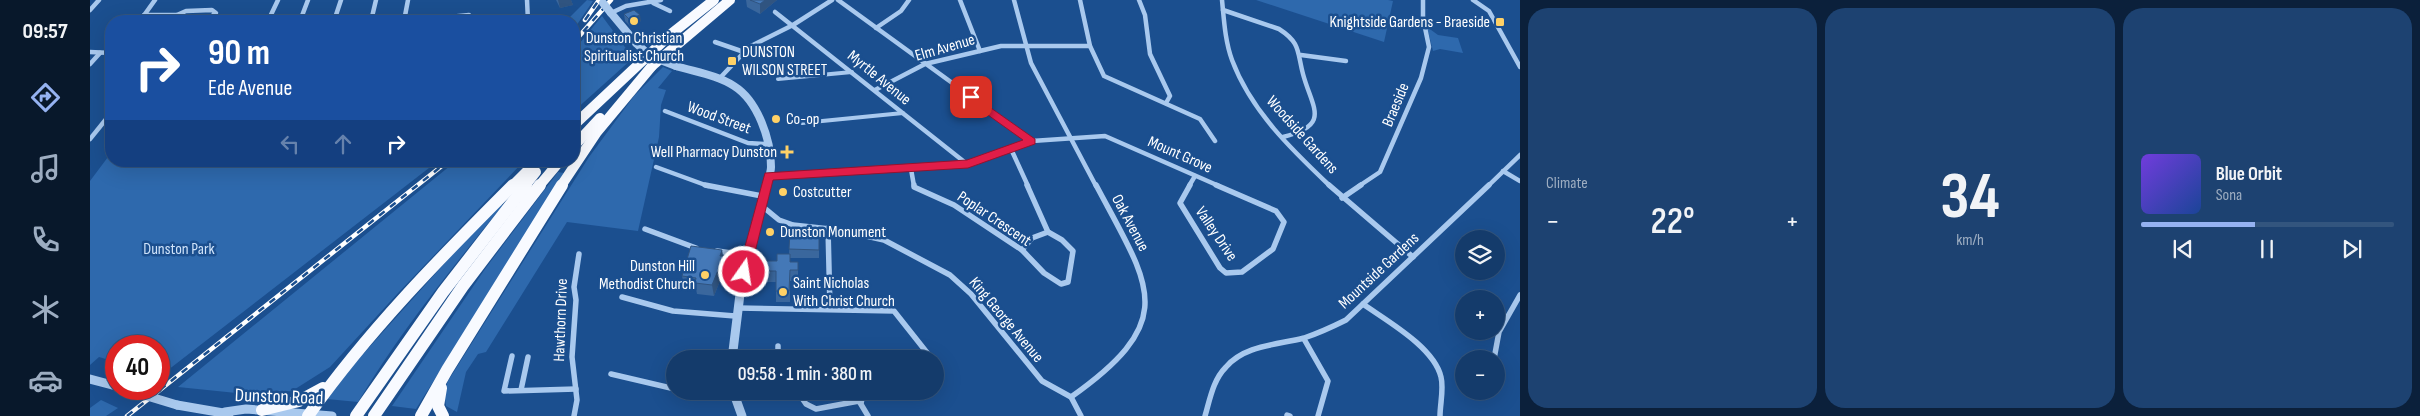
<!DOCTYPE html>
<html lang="en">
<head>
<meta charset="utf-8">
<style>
	body { margin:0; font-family:"Sofia Sans Condensed",sans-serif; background:#1d4271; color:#f1f3f6; height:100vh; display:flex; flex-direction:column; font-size:19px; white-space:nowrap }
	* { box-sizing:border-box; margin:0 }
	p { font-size:16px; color:#9dadc1 }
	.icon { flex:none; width:28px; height:28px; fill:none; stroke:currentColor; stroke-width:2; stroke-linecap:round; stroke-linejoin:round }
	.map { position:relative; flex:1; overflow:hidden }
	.drawer { display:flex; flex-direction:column; gap:8px; padding:8px; background:#0b203b; width:900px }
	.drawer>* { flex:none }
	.top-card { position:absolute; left:15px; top:15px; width:475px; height:152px; border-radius:20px; box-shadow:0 5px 20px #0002,0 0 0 1px #33557e; background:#1a4fa0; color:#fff; overflow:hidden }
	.controls { position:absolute; left:1365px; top:230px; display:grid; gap:10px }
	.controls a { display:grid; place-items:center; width:50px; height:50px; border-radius:50%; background:#143b6b; box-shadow:0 5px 20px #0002,0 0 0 1px #33557e; font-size:25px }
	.speed { position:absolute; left:15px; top:335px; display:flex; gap:10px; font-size:25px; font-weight:700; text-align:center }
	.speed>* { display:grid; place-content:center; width:65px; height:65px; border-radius:50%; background:#143b6b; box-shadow:0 5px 20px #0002,0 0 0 1px #33557e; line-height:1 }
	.speed .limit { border:8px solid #d22; background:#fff; color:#111 }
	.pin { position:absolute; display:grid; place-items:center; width:42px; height:42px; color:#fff; margin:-21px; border-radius:10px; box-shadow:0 2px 8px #0006 }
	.me { position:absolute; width:55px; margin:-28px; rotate:13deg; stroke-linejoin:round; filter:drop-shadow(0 0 4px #0008) }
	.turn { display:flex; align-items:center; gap:18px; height:105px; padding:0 20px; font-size:22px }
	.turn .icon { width:65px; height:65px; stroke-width:2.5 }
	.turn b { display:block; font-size:35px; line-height:42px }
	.lanes { display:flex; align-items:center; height:48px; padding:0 20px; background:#0003; justify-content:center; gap:25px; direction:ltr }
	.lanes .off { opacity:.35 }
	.big { font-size:38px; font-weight:600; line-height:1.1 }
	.drawer .widget { flex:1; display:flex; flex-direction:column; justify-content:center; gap:8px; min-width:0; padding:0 18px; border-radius:20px; background:#1d4271 }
	.drawer .dial { align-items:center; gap:0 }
	.dial b { font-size:65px; line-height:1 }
	.song { display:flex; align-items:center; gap:15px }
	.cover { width:60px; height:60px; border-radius:8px; background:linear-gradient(135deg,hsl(260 70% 55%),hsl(220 70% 35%)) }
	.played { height:5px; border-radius:2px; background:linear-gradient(90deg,#95b2f1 45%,#33557e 45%) }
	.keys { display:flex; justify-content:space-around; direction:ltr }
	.heat { display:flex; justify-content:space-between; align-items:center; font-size:28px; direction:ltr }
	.drawer .tiles { flex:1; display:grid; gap:8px; grid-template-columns:repeat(3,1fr) }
	.trip { position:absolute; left:576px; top:350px; width:278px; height:50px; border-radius:25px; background:#143b6b; box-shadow:0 5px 20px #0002,0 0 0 1px #33557e; font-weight:600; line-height:50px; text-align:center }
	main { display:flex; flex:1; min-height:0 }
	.tabs { display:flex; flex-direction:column; width:90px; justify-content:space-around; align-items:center; background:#08182b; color:#9dadc1 }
	.tabs .icon { width:35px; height:35px }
	.tabs .current { color:#95b2f1 }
	.tabs b { font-size:22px; color:#f1f3f6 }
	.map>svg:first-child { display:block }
	.green { fill:#2e69ad }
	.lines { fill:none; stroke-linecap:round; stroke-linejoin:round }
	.pedestrian { stroke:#a9c9ee; stroke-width:4 }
	.minor-far1 { stroke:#a9c9ee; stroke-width:4.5 }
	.minor { stroke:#a9c9ee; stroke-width:5.5 }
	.tertiary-far1 { stroke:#a9c9ee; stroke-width:8 }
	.tertiary { stroke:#a9c9ee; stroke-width:9 }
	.trunk-far1 { stroke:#f8faff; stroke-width:10 }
	.trunk { stroke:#f8faff; stroke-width:12 }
	.rail-casing { stroke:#fff; stroke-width:4.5 }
	.rail { stroke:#1b4f8f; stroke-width:2.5; stroke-dasharray:7; stroke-linecap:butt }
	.tertiary-bridge-far1 { stroke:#a9c9ee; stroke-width:8 }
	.tertiary-bridge { stroke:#a9c9ee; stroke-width:9 }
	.wall { fill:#3a679d }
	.shaded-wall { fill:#305480 }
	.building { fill:#4478b7; stroke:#305480 }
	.route { fill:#e11d48; stroke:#92132f }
	.poi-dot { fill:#ffd166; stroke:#1b4f8f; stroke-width:2 }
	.labels { text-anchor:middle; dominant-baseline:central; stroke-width:5; stroke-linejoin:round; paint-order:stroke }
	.poi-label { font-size:16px; fill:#fff; stroke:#1b4f8f; text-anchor:start }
	.street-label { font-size:16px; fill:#fff; stroke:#1b4f8f }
	.park-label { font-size:16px; fill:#cfe3fa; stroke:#1b4f8f }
	.near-street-label { font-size:19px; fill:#fff; stroke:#1b4f8f }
</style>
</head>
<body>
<main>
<nav class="tabs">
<b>09:57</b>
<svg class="icon current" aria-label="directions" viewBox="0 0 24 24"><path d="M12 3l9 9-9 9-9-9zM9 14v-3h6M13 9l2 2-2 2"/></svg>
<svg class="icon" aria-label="music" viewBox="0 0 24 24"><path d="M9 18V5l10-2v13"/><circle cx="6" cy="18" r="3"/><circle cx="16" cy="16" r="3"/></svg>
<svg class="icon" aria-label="phone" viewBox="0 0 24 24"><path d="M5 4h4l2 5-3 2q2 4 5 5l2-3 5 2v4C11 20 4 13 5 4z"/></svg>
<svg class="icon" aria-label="climate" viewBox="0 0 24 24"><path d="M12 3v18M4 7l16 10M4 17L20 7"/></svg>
<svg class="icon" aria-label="car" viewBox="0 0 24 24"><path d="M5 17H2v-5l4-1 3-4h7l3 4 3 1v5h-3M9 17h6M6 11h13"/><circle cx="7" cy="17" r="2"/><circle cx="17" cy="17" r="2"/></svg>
</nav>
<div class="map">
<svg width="1430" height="416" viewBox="0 0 1430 416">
	<rect width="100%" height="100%" fill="#1b4f8f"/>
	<!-- green -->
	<g class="green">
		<polygon points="497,0 503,1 484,29 484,21 476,21"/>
		<polygon points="1166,0 1298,0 1303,1 1294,42"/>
		<polygon points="512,16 543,58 484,111 484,50"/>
		<polygon points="1337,27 1348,35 1368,38 1373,53 1350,49 1343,51"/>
		<polygon points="573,67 582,71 568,88 576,90 571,105 569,137 548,231 477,222 396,352 388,354 376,372 367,412 356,406 354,391 358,381 499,157 544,96"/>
		<polygon points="21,153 21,161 348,161 69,377 69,346 26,346 26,362 9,357 0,365 0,181"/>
		<polygon points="366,161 434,161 309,292 240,367 202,391 156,394 88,387"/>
		<polygon points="468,172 474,173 326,409 302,406 395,269"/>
		<path d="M407,205H413C361,269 310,332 268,402L237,399L266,362Z"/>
		<polygon points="11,400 28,408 16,416 0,416 0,408"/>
	</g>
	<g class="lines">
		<!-- pedestrian -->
		<g class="pedestrian">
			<polyline points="688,79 762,72"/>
			<polyline points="712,123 813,113"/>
		</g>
		<!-- minor-far1 -->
		<g class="minor-far1">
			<polyline points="437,0 438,21"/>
			<polyline points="748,0 942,141"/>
			<polyline points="870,0 890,51"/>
			<polyline points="924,0 941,63 1006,186"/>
			<polyline points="990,0 1000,46 1014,76 1110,119 1125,141"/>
			<polyline points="1049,0 1055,15 1060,54 1080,96 1076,103"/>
			<path d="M1132,0C1134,20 1135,41 1142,60C1161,111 1202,150 1240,186"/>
			<polyline points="1383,0 1399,11 1430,67"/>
			<polyline points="563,3 580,11"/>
			<polyline points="0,10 9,0"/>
			<polygon points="122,10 126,13 116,20 90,20 87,15 96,11"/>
			<path d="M1133,10L1189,29C1211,43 1207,52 1213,74C1222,108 1242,125 1193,137"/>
			<polyline points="685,12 877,164"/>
			<polyline points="521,13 536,6 571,0"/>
			<polyline points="54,15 87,15"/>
			<polyline points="50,21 65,0"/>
			<polyline points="178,21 188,0"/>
			<polyline points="210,21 218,0"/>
			<polyline points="244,21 251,0"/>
			<polyline points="281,21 286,0"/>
			<polyline points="314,21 318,0"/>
			<polyline points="319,21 379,15"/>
			<polyline points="786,28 811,11 819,0"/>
			<polyline points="625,42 654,52"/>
			<polyline points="0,52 21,53"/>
			<polyline points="1211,55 1256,61"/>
			<polyline points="0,64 10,53"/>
			<polyline points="629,79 659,47 703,25 742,0"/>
			<polyline points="785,90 835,64 911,46 1000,46"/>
			<polyline points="575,111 658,143 676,144"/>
			<polyline points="0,139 21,113"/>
			<polyline points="921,149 938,186"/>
			<polyline points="566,167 618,186"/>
			<polyline points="821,169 824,186"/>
			<polyline points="1413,171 1430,181"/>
			<polyline points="679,176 878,164 942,141 1015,136 1129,186"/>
			<polyline points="1099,186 1105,176"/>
			<polyline points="1269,186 1290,172 1331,78 1339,47 1333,18 1333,0"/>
			<polyline points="1398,186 1430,155"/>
		</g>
		<!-- minor -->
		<g class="minor">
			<polyline points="615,185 672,196"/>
			<polyline points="824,185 824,187 864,205 932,250 954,273 971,284 978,282 983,251 972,240 958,232 937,185"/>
			<polyline points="1100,185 1090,203 1130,268 1136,273 1152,272 1183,249 1194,222 1186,211 1126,185"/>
			<polyline points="1239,185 1323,257"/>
			<polyline points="1252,198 1271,185"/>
			<polyline points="672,206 689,220 703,225 749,230 794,240 860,275 881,294 952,381 981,397 991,416"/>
			<polyline points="738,228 740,309"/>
			<polyline points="555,229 606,248"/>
			<polyline points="932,250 942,238 958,232"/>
			<polyline points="627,251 657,255"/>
			<polyline points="532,297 583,311 645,316"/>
			<path d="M1273,304C1297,321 1344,347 1351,377C1354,389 1350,404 1350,416"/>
			<polyline points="648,308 804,311 842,359"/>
			<polyline points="1214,339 1238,381 1228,416"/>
			<polyline points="688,346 688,359"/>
			<polyline points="422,356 414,391 486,389"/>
			<polyline points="1404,359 1409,332 1430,295"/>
			<polyline points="521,374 585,389"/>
			<polyline points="431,390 438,357"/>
			<polyline points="707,391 716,404 726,409 769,401 778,416"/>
			<polyline points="660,395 668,391"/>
			<path d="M981,397C1091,319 1060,287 1006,185"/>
			<polyline points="771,403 774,391"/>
			<polyline points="1197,415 1200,416"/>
			<polyline points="484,416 487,400 482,357 486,300 484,287 489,254"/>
			<path d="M1115,416C1120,399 1123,380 1136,367C1155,345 1187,345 1214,338C1229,333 1242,327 1256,320L1399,185"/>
		</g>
		<!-- tertiary-far1 -->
		<g class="tertiary-far1">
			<polyline points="521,13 546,43"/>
			<path d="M586,66C605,72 627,75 644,86C668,101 681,140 681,167C681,173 678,180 676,186"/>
		</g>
		<!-- tertiary -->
		<g class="tertiary">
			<polyline points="642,359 651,286 677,185"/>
			<polyline points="0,379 26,386"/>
			<polyline points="35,389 44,392"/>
			<polyline points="643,391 652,416"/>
			<polyline points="87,405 139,414"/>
			<polyline points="135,412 156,409 242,416"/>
		</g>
		<!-- trunk-far1 -->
		<g class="trunk-far1">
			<polyline points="562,66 640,0"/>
			<polyline points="484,125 581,34 624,0"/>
			<polyline points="484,146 510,118"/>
			<polyline points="422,186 447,161"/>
			<polyline points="435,186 446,172"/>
			<polyline points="449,186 470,161"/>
			<polyline points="471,186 507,132 562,66"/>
		</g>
		<!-- trunk -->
		<g class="trunk">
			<polyline points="351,388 348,406 353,416"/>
			<polyline points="172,410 209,401 233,388"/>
			<path d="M218,416C277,332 351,257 423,185"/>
			<polyline points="266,416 353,292 436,185"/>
			<polyline points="284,416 373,286 450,185"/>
			<polyline points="331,416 357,370 472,185"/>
		</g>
		<!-- rail casing -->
		<g class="rail-casing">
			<g id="rail">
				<polyline points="495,20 509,0"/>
				<polyline points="484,42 521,0"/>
				<polyline points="37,416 358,161"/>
			</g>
		</g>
		<!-- rail -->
		<use href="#rail" class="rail"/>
		<!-- tertiary-bridge-far1 -->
		<g class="tertiary-bridge-far1">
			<polyline points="513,3 521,13"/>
			<polyline points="546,43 560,56 586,66"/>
		</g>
		<!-- tertiary-bridge -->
		<polyline class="tertiary-bridge" points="44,392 87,405"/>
	</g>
	<!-- wall -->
	<g class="wall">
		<polygon points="466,0 481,0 483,5 470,8"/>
		<polygon points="656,0 687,0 670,14 657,7"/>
		<polygon points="534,14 551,21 540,26 535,21"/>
		<polygon points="700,233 729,233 729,258 700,258 700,262 708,262 708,281 700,281 700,302 686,302 686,282 676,282 676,271 687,261 699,254"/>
		<polygon points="632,250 635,268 624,296 607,294 606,289 594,287 592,276"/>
	</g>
	<!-- shaded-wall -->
	<g class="shaded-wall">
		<polygon points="468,0 481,0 483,5 470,8"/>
		<polygon points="675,0 687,0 670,14 670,4"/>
		<polygon points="550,15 551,21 540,26 539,19"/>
		<polygon points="632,250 633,259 634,256 635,268 624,296 622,285"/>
	</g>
	<!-- building -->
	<g class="building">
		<polygon points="660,0 675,0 670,4"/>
		<polygon points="544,10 550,15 539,19 534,14"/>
		<polygon points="700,233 729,233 729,250 699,249"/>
		<polygon points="601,246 632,250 630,256 634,256 622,285 605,283 606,278 592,276"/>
		<polygon points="687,254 700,254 700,262 708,262 708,270 700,270 699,291 686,291 686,271 676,271 676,261 687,261"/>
	</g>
	<!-- route -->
	<polygon class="route" points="881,94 945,139 945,144 878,168 683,180 660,272 654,278 649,276 648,272 675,173 877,160 933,140 877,100 877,95"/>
	<!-- markers -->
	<g class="poi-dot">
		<circle cx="544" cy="21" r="5"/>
		<rect x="1405" y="17" width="10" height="10" rx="2.5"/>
		<rect x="637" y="56" width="10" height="10" rx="2.5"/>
		<circle cx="686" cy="119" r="5"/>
		<path d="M694.5 144.5h5v5h5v5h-5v5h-5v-5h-5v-5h5z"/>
		<circle cx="693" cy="192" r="5"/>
		<circle cx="680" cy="232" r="5"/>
		<circle cx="615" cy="275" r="5"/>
		<circle cx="693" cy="292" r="5"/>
	</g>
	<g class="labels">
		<!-- poi labels -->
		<g class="poi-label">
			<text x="1400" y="22" text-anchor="end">Knightside Gardens - Braeside</text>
			<text x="544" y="38" text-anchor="middle">Dunston Christian<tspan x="544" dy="18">Spiritualist Church</tspan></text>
			<text x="652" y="52">DUNSTON<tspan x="652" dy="18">WILSON STREET</tspan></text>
			<text x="696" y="119">Co-op</text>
			<text x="687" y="152" text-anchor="end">Well Pharmacy Dunston</text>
			<text x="703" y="192">Costcutter</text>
			<text x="690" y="232">Dunston Monument</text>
			<text x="605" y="266" text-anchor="end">Dunston Hill<tspan x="605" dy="18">Methodist Church</tspan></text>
			<text x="703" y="283">Saint Nicholas<tspan x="703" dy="18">With Christ Church</tspan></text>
		</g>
		<!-- street labels -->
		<g class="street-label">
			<text transform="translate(855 48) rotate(-16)">Elm Avenue</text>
			<text transform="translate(789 78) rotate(39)">Myrtle Avenue</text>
			<text transform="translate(1306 105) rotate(-67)">Braeside</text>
			<text transform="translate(629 118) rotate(20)">Wood Street</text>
			<text transform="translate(1212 135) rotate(48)">Woodside Gardens</text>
			<text transform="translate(1090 155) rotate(24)">Mount Grove</text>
			<text transform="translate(904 219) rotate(34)">Poplar Crescent</text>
			<text transform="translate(1040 223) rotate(62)">Oak Avenue</text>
			<text transform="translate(1126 234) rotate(56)">Valley Drive</text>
			<text transform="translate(1289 271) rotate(-43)">Mountside Gardens</text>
			<text transform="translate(471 320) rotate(-88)">Hawthorn Drive</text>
			<text transform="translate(916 320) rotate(50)">King George Avenue</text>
		</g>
		<!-- park labels -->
		<g class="park-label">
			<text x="89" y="249">Dunston Park</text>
		</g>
		<!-- near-street labels -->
		<g class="near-street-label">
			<text transform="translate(189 397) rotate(2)">Dunston Road</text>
		</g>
	</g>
</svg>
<div class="controls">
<a><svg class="icon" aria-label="layers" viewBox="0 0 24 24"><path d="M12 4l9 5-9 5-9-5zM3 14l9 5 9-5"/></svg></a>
<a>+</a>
<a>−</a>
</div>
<div class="speed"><div class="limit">40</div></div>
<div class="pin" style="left:881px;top:97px;background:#d93025"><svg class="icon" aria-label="arrive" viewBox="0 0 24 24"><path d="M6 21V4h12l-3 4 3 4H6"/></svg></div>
<svg class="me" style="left:654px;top:272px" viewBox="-20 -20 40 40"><circle r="17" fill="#e11d48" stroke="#fff" stroke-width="3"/><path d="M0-11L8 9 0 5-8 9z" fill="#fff"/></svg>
<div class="trip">09:58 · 1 min · 380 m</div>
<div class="top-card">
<div class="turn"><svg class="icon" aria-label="right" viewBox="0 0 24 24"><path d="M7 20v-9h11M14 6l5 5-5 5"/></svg><div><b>90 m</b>Ede Avenue</div></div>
<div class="lanes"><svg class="icon off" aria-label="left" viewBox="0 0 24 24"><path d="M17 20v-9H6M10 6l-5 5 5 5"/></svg><svg class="icon off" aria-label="ahead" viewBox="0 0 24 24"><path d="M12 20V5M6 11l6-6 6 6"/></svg><svg class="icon" aria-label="right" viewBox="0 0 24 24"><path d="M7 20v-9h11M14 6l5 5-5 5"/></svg></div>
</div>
</div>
<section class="drawer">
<div class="tiles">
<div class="widget"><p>Climate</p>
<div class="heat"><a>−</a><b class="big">22°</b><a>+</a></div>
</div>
<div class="widget dial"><b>34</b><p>km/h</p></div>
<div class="widget">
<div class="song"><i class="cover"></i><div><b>Blue Orbit</b><p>Sona</p></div></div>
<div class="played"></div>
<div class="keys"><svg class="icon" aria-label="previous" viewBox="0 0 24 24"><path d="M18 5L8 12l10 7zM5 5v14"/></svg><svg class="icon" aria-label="pause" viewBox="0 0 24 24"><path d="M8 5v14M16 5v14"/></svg><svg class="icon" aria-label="next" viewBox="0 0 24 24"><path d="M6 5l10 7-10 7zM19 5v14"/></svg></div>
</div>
</div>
</section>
</main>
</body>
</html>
